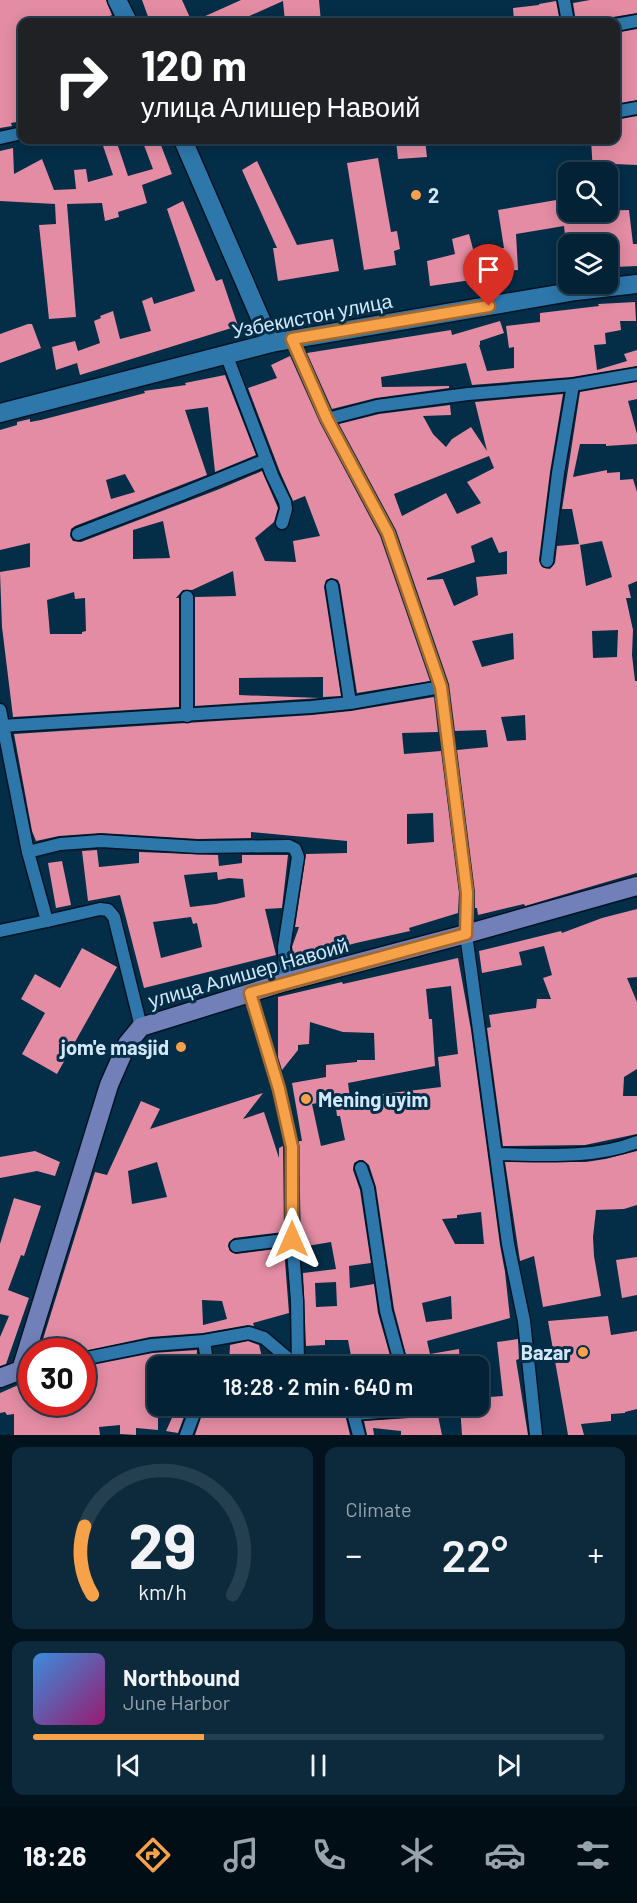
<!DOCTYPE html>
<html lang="en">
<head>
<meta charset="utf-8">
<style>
	body { margin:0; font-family:Barlow,sans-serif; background:#0d2a3d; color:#f1f3f6; height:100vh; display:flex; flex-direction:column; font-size:22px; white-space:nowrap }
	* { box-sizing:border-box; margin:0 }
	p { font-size:20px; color:#97a4ad }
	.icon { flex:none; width:33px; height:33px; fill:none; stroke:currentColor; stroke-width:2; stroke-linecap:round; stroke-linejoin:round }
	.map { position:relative; height:1435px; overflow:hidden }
	.sheet { display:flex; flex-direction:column; gap:12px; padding:12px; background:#02131d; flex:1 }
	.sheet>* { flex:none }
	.guide { position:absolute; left:18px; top:18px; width:602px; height:126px; border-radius:12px; box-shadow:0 3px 15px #0003,0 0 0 2px #243f50; background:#202124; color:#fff; overflow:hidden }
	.fabs { position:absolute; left:558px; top:162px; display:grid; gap:12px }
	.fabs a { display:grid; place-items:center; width:60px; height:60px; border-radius:12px; background:#032235; box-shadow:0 3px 15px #0003,0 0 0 2px #243f50; font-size:30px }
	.speed { position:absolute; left:18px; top:1338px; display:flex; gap:12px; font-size:30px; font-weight:700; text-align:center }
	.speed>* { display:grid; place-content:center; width:78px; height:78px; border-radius:50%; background:#032235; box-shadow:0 3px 15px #0003,0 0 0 2px #243f50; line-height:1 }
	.speed .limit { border:9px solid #d22; background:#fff; color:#111 }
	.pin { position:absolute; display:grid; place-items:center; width:51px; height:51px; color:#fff; margin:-62px -26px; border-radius:50% 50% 50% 0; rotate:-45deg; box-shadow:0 0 6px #0007 }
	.pin .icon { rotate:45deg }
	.me { position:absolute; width:66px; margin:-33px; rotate:0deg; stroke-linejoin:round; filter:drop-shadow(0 0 4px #0008) }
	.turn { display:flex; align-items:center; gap:21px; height:126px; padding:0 24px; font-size:27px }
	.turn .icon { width:78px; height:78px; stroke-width:2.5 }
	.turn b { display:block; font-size:42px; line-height:51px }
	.big { font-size:45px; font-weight:600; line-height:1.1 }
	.sheet .tile { flex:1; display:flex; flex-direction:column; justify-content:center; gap:9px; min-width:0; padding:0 21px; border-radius:12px; background:#0d2a3d }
	.sheet .dial { align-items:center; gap:0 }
	.dial svg { height:156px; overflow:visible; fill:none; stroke:#243f50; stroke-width:7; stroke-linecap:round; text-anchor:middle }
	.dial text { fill:#f1f3f6; stroke:none }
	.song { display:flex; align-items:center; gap:18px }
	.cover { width:72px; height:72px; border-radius:9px; background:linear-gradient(135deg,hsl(210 70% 55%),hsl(320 70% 35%)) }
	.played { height:6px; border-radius:3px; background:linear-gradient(90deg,#f7a149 30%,#243f50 30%) }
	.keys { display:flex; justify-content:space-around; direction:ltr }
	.heat { display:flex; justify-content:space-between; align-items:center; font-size:33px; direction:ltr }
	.sheet .tiles { flex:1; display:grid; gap:12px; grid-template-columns:1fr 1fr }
	.tile:last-child { grid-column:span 2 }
	.trip { position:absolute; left:147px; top:1356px; width:342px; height:60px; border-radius:12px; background:#032235; box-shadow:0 3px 15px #0003,0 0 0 2px #243f50; font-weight:600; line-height:60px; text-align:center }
	.menu { display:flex; height:96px; justify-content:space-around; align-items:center; background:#010e15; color:#97a4ad }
	.menu .icon { width:42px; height:42px }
	.menu .current { color:#f7a149 }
	.menu b { font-size:27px; color:#f1f3f6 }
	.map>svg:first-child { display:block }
	.building { fill:#e38ca3; fill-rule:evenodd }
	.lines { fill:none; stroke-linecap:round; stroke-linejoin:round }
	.street-casing { stroke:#011424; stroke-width:15 }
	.secondary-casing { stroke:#011424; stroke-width:21 }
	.primary-casing { stroke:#011424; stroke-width:21 }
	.street { stroke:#2e77ab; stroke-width:12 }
	.secondary { stroke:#2e77ab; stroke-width:18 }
	.primary { stroke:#7280b9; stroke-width:18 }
	.route-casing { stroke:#a1692f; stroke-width:15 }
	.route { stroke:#f7a149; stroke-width:10 }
	.poi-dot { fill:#f7a149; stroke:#042d47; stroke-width:2 }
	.labels { text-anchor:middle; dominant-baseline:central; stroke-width:6; stroke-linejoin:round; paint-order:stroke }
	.poi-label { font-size:20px; font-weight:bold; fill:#d2e7f9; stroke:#042d47; text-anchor:start }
	.street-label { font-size:20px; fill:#d2e7f9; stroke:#042d47 }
</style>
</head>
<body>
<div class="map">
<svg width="637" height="1435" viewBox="0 0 637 1435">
	<rect width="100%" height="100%" fill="#042d47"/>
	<!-- building -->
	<g class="building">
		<polygon points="0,0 106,0 112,15 96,22 83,22 81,19 70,22 20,22 18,51 22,50 22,121 11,123 12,126 0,128"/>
		<polygon points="142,0 182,0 192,22 241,0 319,0 321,22 285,22 283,1 236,22 150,22"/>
		<polygon points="590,0 637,0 637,13 613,17 607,22 576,22 573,3"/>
		<polygon points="556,1 560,22 540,22 540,18 514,21 513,8 539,5 539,4"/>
		<polygon points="637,29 637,100 615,104 615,76 622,75 621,51 615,52 615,33"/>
		<polygon points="637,116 637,165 614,164 614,172 593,172 591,140 615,140 615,120"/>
		<polygon points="101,140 116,140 128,176 153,169 142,140 159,140 172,174 142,185 147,203 118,212 119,217 105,221 102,203 67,204 76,317 49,319 39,225 56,224 55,204 0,201 0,151 13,148 14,174 42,159 54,190 76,189 74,170 86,169 88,182 113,175"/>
		<polygon points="396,140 425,140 427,157 398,159"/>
		<polygon points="378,158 391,232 397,231 400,249 394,251 396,265 364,270 347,163"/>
		<polygon points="257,161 297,245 333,239 339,271 278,281 273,248 277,248 242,170"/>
		<polygon points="568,198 568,212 629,210 633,244 637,244 637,266 615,267 613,244 566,244 564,226 516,234 518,270 491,272 492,277 430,286 427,261 455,254 452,239 469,234 473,249 504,248 498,210"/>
		<polygon points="183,201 216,281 222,279 238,326 80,375 77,363 56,370 52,347 75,341 78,351 100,343 94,321 101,318 100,316 113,311 120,339 151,331 142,301 152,297 154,304 195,291 167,209"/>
		<polygon points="635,302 636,321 620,321 621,330 605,333 606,344 594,345 597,370 627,361 624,354 637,350 637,366 572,377 472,385 466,363 381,377 382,387 449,386 449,388 376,398 332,409 307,353 451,330 452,335 500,321 504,333 480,341 480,345 479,345 487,371 514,368 514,347 509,348 506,326 540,322 540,313 599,306 598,304"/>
		<polygon points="28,324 32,324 41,348 0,363 0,334"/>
		<path d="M290,356L320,423L380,536L430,681L357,693L340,585L338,580L331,578L326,580L324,587L341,696L323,697V677L239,678V695L320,698L195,706V597L236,596L233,571L192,590H183L176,598H179V707L13,717L2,627L0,572L30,567V543L0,550V430L17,425V422L30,419V422L41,420L145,393L144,391L186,385L185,383L225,375L256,455L215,472L208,407L185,410L207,475L75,526L71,529L70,536L73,541L81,542L217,490L262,471L278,508L274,522L255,538L265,561L296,562L293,541L320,536L305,496L293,501L280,472L248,388L277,378L271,365ZM125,474L135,492L111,499L106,480ZM163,521L170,558L133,559V530ZM74,592L75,599L85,598L86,631L82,632V634H50L47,600Z"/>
		<path d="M637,382V399L628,401L637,434V444L606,446V444H580L573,477L607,470V473L620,472V480L633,479L637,492V581L628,585L631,598H626L633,630L632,655L635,681H637V873L525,906L524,904L478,915L477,908H475V892L457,750L488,747L486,730L455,731L449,684L396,530L339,424L379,414L450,405L451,415L423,416L433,434L446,447L452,439L471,427L487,451L475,402L563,394L550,472L539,560L542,567L550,569L555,563L557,546L579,544L572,509H562L580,392ZM489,456L494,468L467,482L481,503L457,514L446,493L402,516L394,494ZM492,537L499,553L507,551V574L476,577L478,595L454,606L443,579L427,580V578L475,562L471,546ZM602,541L612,577L586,586L580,545ZM618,630L617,657L593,658L592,631ZM513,633L514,659L482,667L472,641ZM525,715L526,740L507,741L501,717Z"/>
		<path d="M434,697L438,732L402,733L404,754L441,751L459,893L458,913L409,928L410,931L356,943L295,960L292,947L299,927H295L306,854L347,853V841L251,832V838L198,839L101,833L59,836L36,841L32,831L14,734L312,715L351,711ZM433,813L434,842L407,844V814Z"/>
		<path d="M97,850L99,867L139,863V852L218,855L219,866L242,863V855H288L282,908L265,909L276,955L144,988L120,895L88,901L82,851ZM217,872L218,880L229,878L243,879L245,897L216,904L190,907L184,875ZM191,917L193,924L197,923L202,947L161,958L153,922Z"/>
		<polygon points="62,861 71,905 56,908 48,863"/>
		<polygon points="637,909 637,977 627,978 637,1002 637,1069 624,1077 623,1096 637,1096 637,1134 585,1145 503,1146 487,1028 491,1027 489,1015 536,1008 537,999 551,999 543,978 552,975 544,946 519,952 522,965 482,973 479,951 561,931 562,933 602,918"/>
		<polygon points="82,948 117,967 57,1074 22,1054 45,1013 21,999 35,974 60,988"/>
		<path d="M458,958L471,1030L500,1245L505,1272L510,1318L427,1341L430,1354L459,1349L460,1365L409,1366L394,1309L376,1187L369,1165L363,1160H359L354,1163L353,1170L360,1190L371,1263L349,1266L350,1288L374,1284L378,1313L393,1366H353L348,1340H325V1345L306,1346L303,1273L336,1269L331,1242L301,1247L299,1141H302L292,1083L326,1077V1065L357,1062V1060H375L374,1033L343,1032L310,1022L309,1044L298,1045V1050L282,1070L278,1057V997L342,982L343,984ZM451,986L458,1054L438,1057L441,1087L350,1098L348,1083L435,1066L432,1019H429L426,989ZM335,1100L337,1116H340L345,1140L321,1146L312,1104ZM481,1212L484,1244H455L442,1219L457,1218V1215ZM336,1282L337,1306L316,1307L315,1283ZM451,1296L452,1319L426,1322L422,1303Z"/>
		<path d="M263,1093L243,1119L264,1112L279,1158V1148L283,1146L284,1232L234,1238L229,1242L228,1246L230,1251L236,1254L284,1248L289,1313L253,1323L254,1326L248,1325L203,1333L150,1337L79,1352H39L95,1172L107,1175L141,1101L160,1109L150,1129ZM157,1162L167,1197L132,1204L128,1171ZM202,1300L222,1301L227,1319L203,1325Z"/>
		<polygon points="35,1151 60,1162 55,1176 37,1171 0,1178 0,1157"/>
		<polygon points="637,1151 637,1205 624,1209 596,1210 593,1237 594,1256 601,1296 543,1307 534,1256 520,1261 505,1162 586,1162 605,1159"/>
		<polygon points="14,1198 41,1206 24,1256 21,1255 8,1290 29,1298 6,1364 0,1366 0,1337 9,1316 0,1314 0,1244"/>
		<polygon points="637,1257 637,1295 622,1298 616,1260"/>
		<polygon points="608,1316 611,1335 637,1331 637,1409 625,1412 625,1413 611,1414 611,1421 581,1424 584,1435 568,1435 548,1321"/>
		<polygon points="518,1339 519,1359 516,1360 528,1435 462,1435 460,1406 489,1406 489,1397 503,1396 497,1342"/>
		<polygon points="248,1341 259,1345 262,1357 284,1366 229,1366 230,1345"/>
		<polygon points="197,1350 196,1366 158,1366 158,1430 136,1428 136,1435 120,1434 120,1425 99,1427 100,1435 14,1435 14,1414 7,1415 5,1412 0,1413 0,1393 32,1379 32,1402 82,1402 82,1367 153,1353"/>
		<polygon points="180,1406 188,1406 178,1433 166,1431 176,1409 178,1411"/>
		<polygon points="205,1406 343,1406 350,1435 195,1435"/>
		<polygon points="421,1406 436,1406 442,1435 401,1435 401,1431 373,1428 374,1435 367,1435 364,1421 410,1418 419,1412"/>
	</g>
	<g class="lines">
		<!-- street casing -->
		<g class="street-casing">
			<g id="street">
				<polyline points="564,0 568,22"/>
				<polyline points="615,25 637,21"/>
				<polyline points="615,112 637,108"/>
				<polyline points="0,138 22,133"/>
				<polyline points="292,339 327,419 388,533 441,687 467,893 466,934 508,1244 524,1321 536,1435"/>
				<polyline points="226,354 272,475 285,502 286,509 282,523"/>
				<polyline points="327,419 377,406 468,394 573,385 637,374"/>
				<polyline points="78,534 182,494 266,460"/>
				<polyline points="547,561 558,473 573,385"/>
				<polyline points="332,586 350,703"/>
				<polyline points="187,597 187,716"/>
				<polyline points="0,710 28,852 47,921 100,909 108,910 114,917 141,1027"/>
				<polyline points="2,726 311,707 350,703 441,687"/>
				<polyline points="28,852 60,844 101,841 198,847 289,846 295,849 298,857 284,947 285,982"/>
				<polyline points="0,931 47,921"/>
				<polyline points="250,993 279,1089 292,1147 292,1239 297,1300 298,1366"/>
				<path d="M497,1154C542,1155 594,1159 637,1142"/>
				<polyline points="361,1168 368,1188 386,1311 401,1366"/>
				<polyline points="236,1246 292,1239"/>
				<polyline points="204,1341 206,1355 204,1366"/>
				<polyline points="82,1359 152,1345 204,1341 249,1333 264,1338 297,1366"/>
				<polyline points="351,1406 359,1435"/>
				<polyline points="353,1414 409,1410 413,1406"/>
				<polyline points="186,1435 197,1406"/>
			</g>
		</g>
		<!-- secondary casing -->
		<g class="secondary-casing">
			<g id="secondary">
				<polyline points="117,0 128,22"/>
				<polyline points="183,140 271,343"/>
				<polyline points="0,413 271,343 576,291 637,284"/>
			</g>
		</g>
		<!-- primary casing -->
		<g class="primary-casing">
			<polyline id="primary" points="0,1378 21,1370 109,1085 127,1044 141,1027 285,982 466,934 637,886"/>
		</g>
		<!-- street -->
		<use href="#street" class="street"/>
		<!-- secondary -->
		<use href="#secondary" class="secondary"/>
		<!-- primary -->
		<use href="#primary" class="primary"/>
	</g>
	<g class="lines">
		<!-- route casing -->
		<g class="route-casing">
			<polyline id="route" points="292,1239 292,1147 279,1089 250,993 466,934 467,893 441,687 388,533 327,419 292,339 489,306"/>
		</g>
		<!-- route -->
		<use href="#route" class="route"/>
	</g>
	<!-- markers -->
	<g class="poi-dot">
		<circle cx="416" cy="195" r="6"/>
		<circle cx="181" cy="1047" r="6"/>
		<circle cx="306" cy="1099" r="6"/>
		<circle cx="583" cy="1352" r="6"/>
	</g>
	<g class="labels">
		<!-- poi labels -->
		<g class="poi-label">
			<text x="428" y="195">2</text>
			<text x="169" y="1047" text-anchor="end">jom'e masjid</text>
			<text x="318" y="1099">Mening uyim</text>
			<text x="571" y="1352" text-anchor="end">Bazar</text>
		</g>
		<!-- street labels -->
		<g class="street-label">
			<text transform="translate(312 315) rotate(-11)">Узбекистон улица</text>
			<text transform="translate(248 972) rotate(-16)">улица Алишер Навоий</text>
		</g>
	</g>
</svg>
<div class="fabs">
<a><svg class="icon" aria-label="search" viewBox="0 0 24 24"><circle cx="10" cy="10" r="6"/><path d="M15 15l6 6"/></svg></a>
<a><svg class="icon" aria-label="layers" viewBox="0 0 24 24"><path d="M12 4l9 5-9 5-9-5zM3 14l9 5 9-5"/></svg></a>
</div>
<div class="speed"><div class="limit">30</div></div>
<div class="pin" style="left:489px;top:306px;background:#d93025"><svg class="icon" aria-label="arrive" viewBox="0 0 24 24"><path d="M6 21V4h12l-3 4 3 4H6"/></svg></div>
<svg class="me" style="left:292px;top:1239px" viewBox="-20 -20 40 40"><path d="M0-17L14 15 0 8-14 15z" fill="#f7a149" stroke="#fff" stroke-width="4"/></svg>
<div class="trip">18:28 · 2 min · 640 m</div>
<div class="guide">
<div class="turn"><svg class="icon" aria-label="right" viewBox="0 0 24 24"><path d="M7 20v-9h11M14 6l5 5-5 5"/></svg><div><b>120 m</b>улица Алишер Навоий</div></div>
</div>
</div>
<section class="sheet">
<div class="tiles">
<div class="tile dial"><svg viewBox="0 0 100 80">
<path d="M14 69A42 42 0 1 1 86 69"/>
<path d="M14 69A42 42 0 0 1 10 34" stroke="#f7a149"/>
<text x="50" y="56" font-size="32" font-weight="700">29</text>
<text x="50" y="72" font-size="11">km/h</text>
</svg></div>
<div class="tile"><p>Climate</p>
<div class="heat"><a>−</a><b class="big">22°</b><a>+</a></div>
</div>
<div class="tile">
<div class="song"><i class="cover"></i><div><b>Northbound</b><p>June Harbor</p></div></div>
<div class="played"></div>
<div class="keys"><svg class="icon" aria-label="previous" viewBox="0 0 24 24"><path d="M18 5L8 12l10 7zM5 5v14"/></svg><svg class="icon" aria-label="pause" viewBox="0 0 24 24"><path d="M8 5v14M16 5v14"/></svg><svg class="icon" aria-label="next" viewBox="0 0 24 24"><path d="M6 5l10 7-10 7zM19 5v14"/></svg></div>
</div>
</div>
</section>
<nav class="menu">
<b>18:26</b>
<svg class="icon current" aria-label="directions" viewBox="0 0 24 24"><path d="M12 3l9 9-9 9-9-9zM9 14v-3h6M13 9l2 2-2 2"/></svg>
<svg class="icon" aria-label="music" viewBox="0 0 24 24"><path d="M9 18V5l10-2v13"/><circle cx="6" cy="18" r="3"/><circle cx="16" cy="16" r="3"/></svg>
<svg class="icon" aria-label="phone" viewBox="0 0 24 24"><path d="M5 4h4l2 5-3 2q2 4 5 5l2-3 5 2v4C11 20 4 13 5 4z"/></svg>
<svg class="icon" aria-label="climate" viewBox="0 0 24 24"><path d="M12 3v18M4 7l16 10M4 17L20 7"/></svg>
<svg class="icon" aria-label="car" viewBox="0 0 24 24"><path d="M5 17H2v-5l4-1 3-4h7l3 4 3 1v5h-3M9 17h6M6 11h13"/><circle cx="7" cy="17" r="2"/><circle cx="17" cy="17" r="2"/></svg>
<svg class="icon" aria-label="filters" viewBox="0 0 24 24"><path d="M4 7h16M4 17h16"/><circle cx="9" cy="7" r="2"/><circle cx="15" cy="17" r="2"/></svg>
</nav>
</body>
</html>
